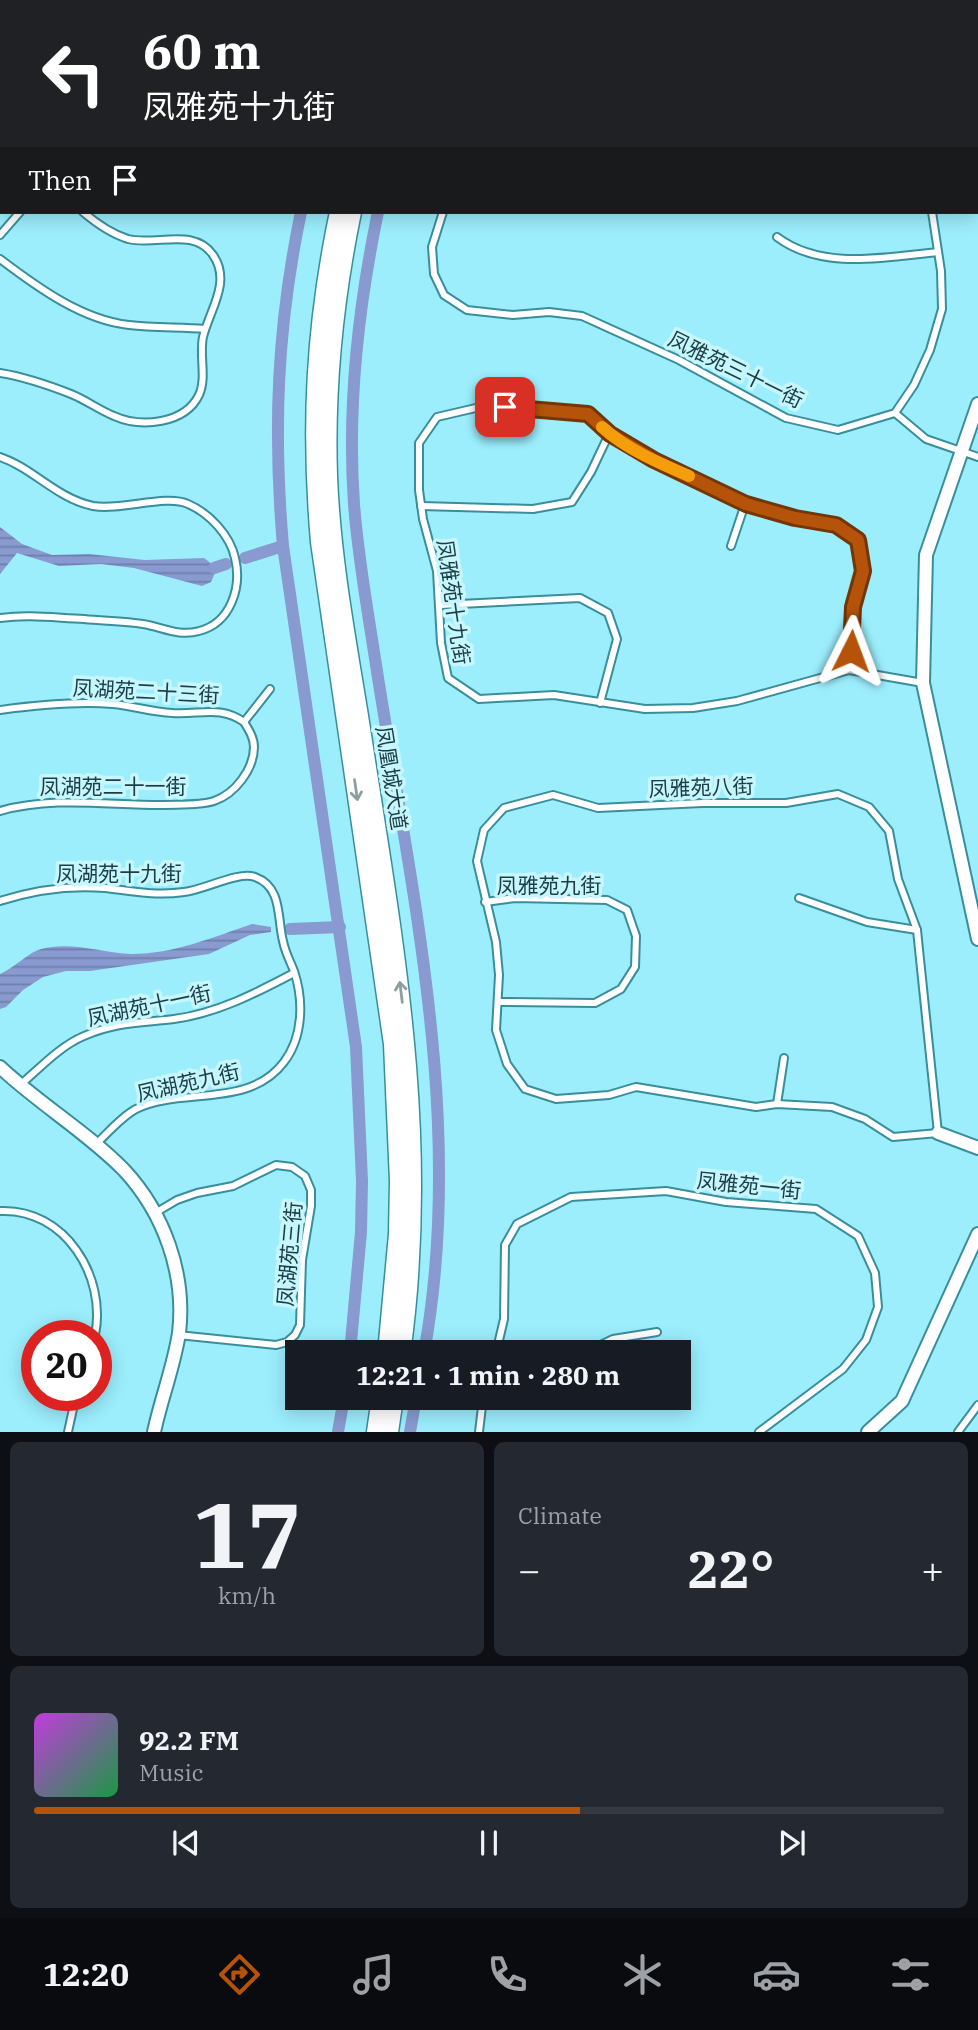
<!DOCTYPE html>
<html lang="en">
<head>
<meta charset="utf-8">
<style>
	body { margin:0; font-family:"IBM Plex Serif","Noto Sans SC",serif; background:#242831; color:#f1f3f6; height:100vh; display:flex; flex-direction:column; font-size:26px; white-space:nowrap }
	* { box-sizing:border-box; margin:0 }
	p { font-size:23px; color:#9ea1a6 }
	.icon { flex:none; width:38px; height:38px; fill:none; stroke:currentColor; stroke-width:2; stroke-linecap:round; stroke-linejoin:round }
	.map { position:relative; height:1432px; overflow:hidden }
	.sheet { display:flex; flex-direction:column; gap:10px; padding:10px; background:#0d0f14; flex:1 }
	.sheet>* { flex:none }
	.top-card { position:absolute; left:0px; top:0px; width:978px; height:214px; box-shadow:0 4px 18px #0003; background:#202124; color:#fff; overflow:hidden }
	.speed { position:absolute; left:21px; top:1320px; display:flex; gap:14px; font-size:35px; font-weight:700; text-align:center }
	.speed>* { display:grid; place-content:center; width:91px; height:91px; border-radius:50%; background:#171b24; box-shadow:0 4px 18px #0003; line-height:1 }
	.speed .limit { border:10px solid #d22; background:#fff; color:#111 }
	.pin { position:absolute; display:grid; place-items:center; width:60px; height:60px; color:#fff; margin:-30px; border-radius:14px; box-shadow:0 4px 10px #0006 }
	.me { position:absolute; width:77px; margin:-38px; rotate:3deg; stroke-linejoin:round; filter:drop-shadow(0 0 5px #0008) }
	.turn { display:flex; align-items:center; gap:24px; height:147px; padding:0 28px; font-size:32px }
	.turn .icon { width:91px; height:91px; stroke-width:2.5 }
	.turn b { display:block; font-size:49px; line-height:60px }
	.then { display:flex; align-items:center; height:66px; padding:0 28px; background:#0003; gap:14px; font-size:26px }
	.big { font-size:52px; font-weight:700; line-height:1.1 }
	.sheet .card { flex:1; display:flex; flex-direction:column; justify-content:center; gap:10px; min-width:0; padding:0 24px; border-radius:10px; background:#242831 }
	.sheet .dial { align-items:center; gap:0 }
	.dial b { font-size:91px; line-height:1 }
	.song { display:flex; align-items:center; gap:21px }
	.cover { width:84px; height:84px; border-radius:10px; background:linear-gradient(135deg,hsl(290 70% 55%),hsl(140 70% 35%)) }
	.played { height:7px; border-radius:4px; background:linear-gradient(90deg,#b45309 60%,#363941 60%) }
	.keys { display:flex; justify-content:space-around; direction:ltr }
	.heat { display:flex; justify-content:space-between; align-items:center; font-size:38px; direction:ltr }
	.sheet .tiles { flex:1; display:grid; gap:10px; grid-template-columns:1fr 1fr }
	.card:last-child { grid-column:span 2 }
	.trip { position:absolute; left:285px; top:1340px; width:406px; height:70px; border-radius:0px; background:#171b24; box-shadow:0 4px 18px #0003; font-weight:700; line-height:70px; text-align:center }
	.tab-bar { display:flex; height:112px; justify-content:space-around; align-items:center; background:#090b0e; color:#9ea1a6 }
	.tab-bar .icon { width:49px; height:49px }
	.tab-bar .active { color:#b45309 }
	.tab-bar b { font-size:32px; color:#f1f3f6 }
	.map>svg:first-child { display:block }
	.water { fill:url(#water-rules) }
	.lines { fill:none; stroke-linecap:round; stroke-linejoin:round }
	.canal { stroke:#889acf; stroke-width:12 }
	.service-casing { stroke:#398e9c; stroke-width:10 }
	.minor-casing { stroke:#398e9c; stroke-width:16 }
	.secondary-casing { stroke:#398e9c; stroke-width:21 }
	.service { stroke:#fff; stroke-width:6 }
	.minor { stroke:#fff; stroke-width:12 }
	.secondary { stroke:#fff; stroke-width:18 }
	.oneway { stroke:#8d9ea1 }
	.route-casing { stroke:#753606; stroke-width:18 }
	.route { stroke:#b45309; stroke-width:12 }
	.slow { stroke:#f59e0b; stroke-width:12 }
	.labels { text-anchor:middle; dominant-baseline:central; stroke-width:7; stroke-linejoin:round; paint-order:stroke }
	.street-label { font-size:21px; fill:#1b3d43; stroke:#c6f6fe }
</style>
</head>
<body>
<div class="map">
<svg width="978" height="1432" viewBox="0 0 978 1432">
	<defs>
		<pattern id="water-rules" width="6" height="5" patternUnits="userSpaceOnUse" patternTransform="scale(1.75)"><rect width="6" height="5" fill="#889acf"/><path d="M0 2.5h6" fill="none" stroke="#6e7faa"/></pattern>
	</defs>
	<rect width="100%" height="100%" fill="#9ceefd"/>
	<!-- water -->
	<g class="water">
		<polygon points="0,527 22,544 52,555 89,554 145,560 204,558 212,564 215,573 211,582 202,586 134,568 101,564 59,566 17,553 0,574"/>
		<path d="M252,924L271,927V932L250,935L209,954L90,971H66L43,977L23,990L6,1007L0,1009V974C14,968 29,952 41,949C71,941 102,953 132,954C173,954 214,937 252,924Z"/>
	</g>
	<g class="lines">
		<!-- canal -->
		<g class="canal">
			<polyline points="344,2 344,0"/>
			<polyline points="420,2 421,0"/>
			<path d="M301,212C277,327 273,429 283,546L356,1047L362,1181L361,1232L350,1353"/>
			<path d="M378,212C358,308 347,406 354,504C358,558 368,612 376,665C411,890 466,1124 424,1353"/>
			<polyline points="245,558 283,546"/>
			<polyline points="214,568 226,564"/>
			<polyline points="290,929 340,927"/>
			<polyline points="338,1432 344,1398"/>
			<polyline points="410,1432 416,1398"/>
		</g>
		<!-- service casing -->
		<g class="service-casing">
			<g id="service">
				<polyline points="153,0 157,2"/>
				<polyline points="576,0 585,2"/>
				<polyline points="495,2 499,0"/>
				<polyline points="0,92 2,92"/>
				<polyline points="443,212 432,247 434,274 444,295 467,310 513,315 549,312 582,316 679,360 786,418 838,430 895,413 914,385 930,350 942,309 941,271 932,212"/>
				<polyline points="0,235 20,212"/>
				<path d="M777,237C822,271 886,257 938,252"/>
				<path d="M0,259C37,287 82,320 129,325C154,328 180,327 205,329"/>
				<path d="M0,373C25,377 48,385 71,394C86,400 99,410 114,416C141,428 185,424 199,395C207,378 199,355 203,337C209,311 232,282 213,255C194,227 156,246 128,239C112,234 96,223 83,212"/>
				<polyline points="895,413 926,439 978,457"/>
				<path d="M0,457C33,468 56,498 93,506C121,511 166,494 188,504C209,513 230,535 235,558C242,587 231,623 199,631C179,637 162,627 143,624C124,621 104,621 84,619C56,618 29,614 0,618"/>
				<polyline points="421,506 533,509 572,502 591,472 609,434"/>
				<polyline points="731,546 745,504"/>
				<polyline points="440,605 580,598 608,613 617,639 600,703"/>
				<polyline points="849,670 853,607 863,571 858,540 836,525 795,518 745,504 654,460 609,434 588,414 480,407 437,417 419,443 419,490 423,519 437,571 441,643 448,678 479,699 554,695 645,709 693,708 737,701 849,670 923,683"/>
				<path d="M0,710C37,705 76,701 113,704C133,706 152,712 172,713C200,715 220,705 244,722L270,689"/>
				<polygon points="838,794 869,807 889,831 898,879 917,930 938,1133 893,1137 865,1119 832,1107 777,1104 756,1107 636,1087 609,1095 556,1099 525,1089 507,1064 496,1030 499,975 496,942 477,861 484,830 504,808 553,795 598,808 702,803 786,803"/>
				<path d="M0,811C53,796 106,805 161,805C177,804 199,806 214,801C235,794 254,769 254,747C254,738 249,730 244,722"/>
				<polyline points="799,898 867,922 917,930"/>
				<path d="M0,901C34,890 69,885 105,888C131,891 156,896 184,892C204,890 238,871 255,877C283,887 277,919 283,941C285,952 290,961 294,971C304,1001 303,1037 284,1062C249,1109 181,1087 136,1109C121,1117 108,1133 96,1144"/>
				<polyline points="485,902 515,898 607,900 627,910 636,936 635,967 621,989 595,1003 498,1002"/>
				<path d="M20,1085C40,1068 60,1046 84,1036C116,1022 141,1023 174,1019C218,1013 256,993 294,973"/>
				<polyline points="777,1104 784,1058"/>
				<path d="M0,1211C65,1208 107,1277 95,1335"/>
				<polyline points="155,1213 177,1200 197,1193 233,1186 276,1165 292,1167 305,1176 311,1190 311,1206 302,1260 300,1325 295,1335 287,1342 276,1345 178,1335"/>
				<polyline points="496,1353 504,1319 505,1245 517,1224 571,1197 666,1191 726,1202 816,1209 858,1236 875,1273 878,1307 866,1340 843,1369 759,1432"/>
				<polyline points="584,1353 613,1339 657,1332"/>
				<polyline points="68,1432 76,1395"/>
				<polyline points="479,1432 483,1398"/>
				<polyline points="958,1432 978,1405"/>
			</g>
		</g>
		<!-- minor casing -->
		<g class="minor-casing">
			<g id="minor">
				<polyline points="928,0 929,2"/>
				<polyline points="19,2 19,0"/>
				<polyline points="0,116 2,110"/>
				<polyline points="976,117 978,122"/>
				<polyline points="978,404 926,555 923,683 978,939"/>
				<path d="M0,1067C38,1103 88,1133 124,1170C164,1213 186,1274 179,1333C174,1366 161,1399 154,1432"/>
				<polyline points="938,1133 978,1148"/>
				<polyline points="868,1432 902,1401 978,1234"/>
			</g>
		</g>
		<!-- secondary casing -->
		<g class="secondary-casing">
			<g id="secondary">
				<polyline points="381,2 382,0"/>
				<polyline points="395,2 396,0"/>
				<path d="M339,212C315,326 310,426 320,542L393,1044L399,1181L398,1234L387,1353"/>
				<path d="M352,212C334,299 325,386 328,476C331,556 346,636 359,716C392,932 432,1133 401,1353"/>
				<polyline points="376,1432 381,1398"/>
				<polyline points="389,1432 394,1398"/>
			</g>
		</g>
		<!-- service -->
		<use href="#service" class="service"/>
		<!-- minor -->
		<use href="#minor" class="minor"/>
		<!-- secondary -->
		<use href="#secondary" class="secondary"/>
	</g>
	<!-- one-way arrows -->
	<defs><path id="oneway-shaft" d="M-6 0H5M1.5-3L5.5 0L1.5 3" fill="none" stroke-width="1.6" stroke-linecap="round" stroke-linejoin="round" transform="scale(1.75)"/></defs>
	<g class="oneway">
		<use href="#oneway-shaft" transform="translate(356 790) rotate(82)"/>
		<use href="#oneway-shaft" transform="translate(401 992) rotate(-97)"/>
	</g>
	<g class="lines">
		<!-- route casing -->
		<g class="route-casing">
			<polyline id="route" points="505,407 588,414 610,434 654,460 746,504 795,518 836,525 858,540 863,571 853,607 851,651"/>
		</g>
		<!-- route -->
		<use href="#route" class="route"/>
		<!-- slow -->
		<path class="slow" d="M602,427C626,449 659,463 689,476"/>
	</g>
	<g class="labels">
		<!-- street labels -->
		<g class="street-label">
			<text transform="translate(736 369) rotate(26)">凤雅苑三十一街</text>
			<text transform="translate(454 602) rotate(82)">凤雅苑十九街</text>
			<text transform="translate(146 691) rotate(3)">凤湖苑二十三街</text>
			<text transform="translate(392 778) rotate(81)">凤凰城大道</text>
			<text x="113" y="786">凤湖苑二十一街</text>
			<text transform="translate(701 787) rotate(-2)">凤雅苑八街</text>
			<text x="119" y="873">凤湖苑十九街</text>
			<text x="549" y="885">凤雅苑九街</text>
			<text transform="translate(149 1005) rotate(-12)">凤湖苑十一街</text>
			<text transform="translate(188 1082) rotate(-13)">凤湖苑九街</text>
			<text transform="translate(749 1185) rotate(6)">凤雅苑一街</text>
			<text transform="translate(289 1254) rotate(-85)">凤湖苑三街</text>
		</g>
	</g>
</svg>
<div class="speed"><div class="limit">20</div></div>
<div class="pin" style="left:505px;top:407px;background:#d93025"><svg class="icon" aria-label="arrive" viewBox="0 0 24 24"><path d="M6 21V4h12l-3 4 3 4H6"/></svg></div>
<svg class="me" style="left:851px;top:651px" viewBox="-20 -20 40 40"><path d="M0-17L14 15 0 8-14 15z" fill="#b45309" stroke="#fff" stroke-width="4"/></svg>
<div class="trip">12:21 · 1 min · 280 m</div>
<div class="top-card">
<div class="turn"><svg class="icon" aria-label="left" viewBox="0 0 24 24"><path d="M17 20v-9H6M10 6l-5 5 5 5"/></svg><div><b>60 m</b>凤雅苑十九街</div></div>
<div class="then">Then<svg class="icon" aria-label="arrive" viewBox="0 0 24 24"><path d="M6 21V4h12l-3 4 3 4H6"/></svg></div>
</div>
</div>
<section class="sheet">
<div class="tiles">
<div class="card dial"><b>17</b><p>km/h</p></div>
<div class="card"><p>Climate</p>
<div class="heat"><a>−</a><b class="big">22°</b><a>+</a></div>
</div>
<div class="card">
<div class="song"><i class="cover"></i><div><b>92.2 FM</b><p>Music</p></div></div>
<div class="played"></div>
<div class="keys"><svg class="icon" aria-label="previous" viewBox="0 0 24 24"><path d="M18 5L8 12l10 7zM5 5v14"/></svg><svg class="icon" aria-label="pause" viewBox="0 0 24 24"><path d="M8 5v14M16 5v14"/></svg><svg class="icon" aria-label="next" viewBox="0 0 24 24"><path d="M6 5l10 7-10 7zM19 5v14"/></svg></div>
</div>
</div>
</section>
<nav class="tab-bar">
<b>12:20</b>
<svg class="icon active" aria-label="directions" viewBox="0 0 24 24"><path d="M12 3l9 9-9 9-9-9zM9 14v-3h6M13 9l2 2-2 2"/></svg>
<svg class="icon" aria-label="music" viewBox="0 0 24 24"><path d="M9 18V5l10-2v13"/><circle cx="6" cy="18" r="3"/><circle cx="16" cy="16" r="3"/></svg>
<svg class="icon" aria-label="phone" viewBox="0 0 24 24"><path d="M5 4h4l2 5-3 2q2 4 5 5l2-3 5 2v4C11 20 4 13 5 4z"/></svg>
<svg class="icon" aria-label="climate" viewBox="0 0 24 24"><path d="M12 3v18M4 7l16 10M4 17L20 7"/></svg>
<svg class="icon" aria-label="car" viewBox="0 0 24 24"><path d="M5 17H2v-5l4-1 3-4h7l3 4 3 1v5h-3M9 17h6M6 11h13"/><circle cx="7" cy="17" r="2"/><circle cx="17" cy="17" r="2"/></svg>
<svg class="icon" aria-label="filters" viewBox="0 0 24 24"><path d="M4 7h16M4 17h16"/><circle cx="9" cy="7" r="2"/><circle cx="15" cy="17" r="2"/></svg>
</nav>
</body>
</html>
